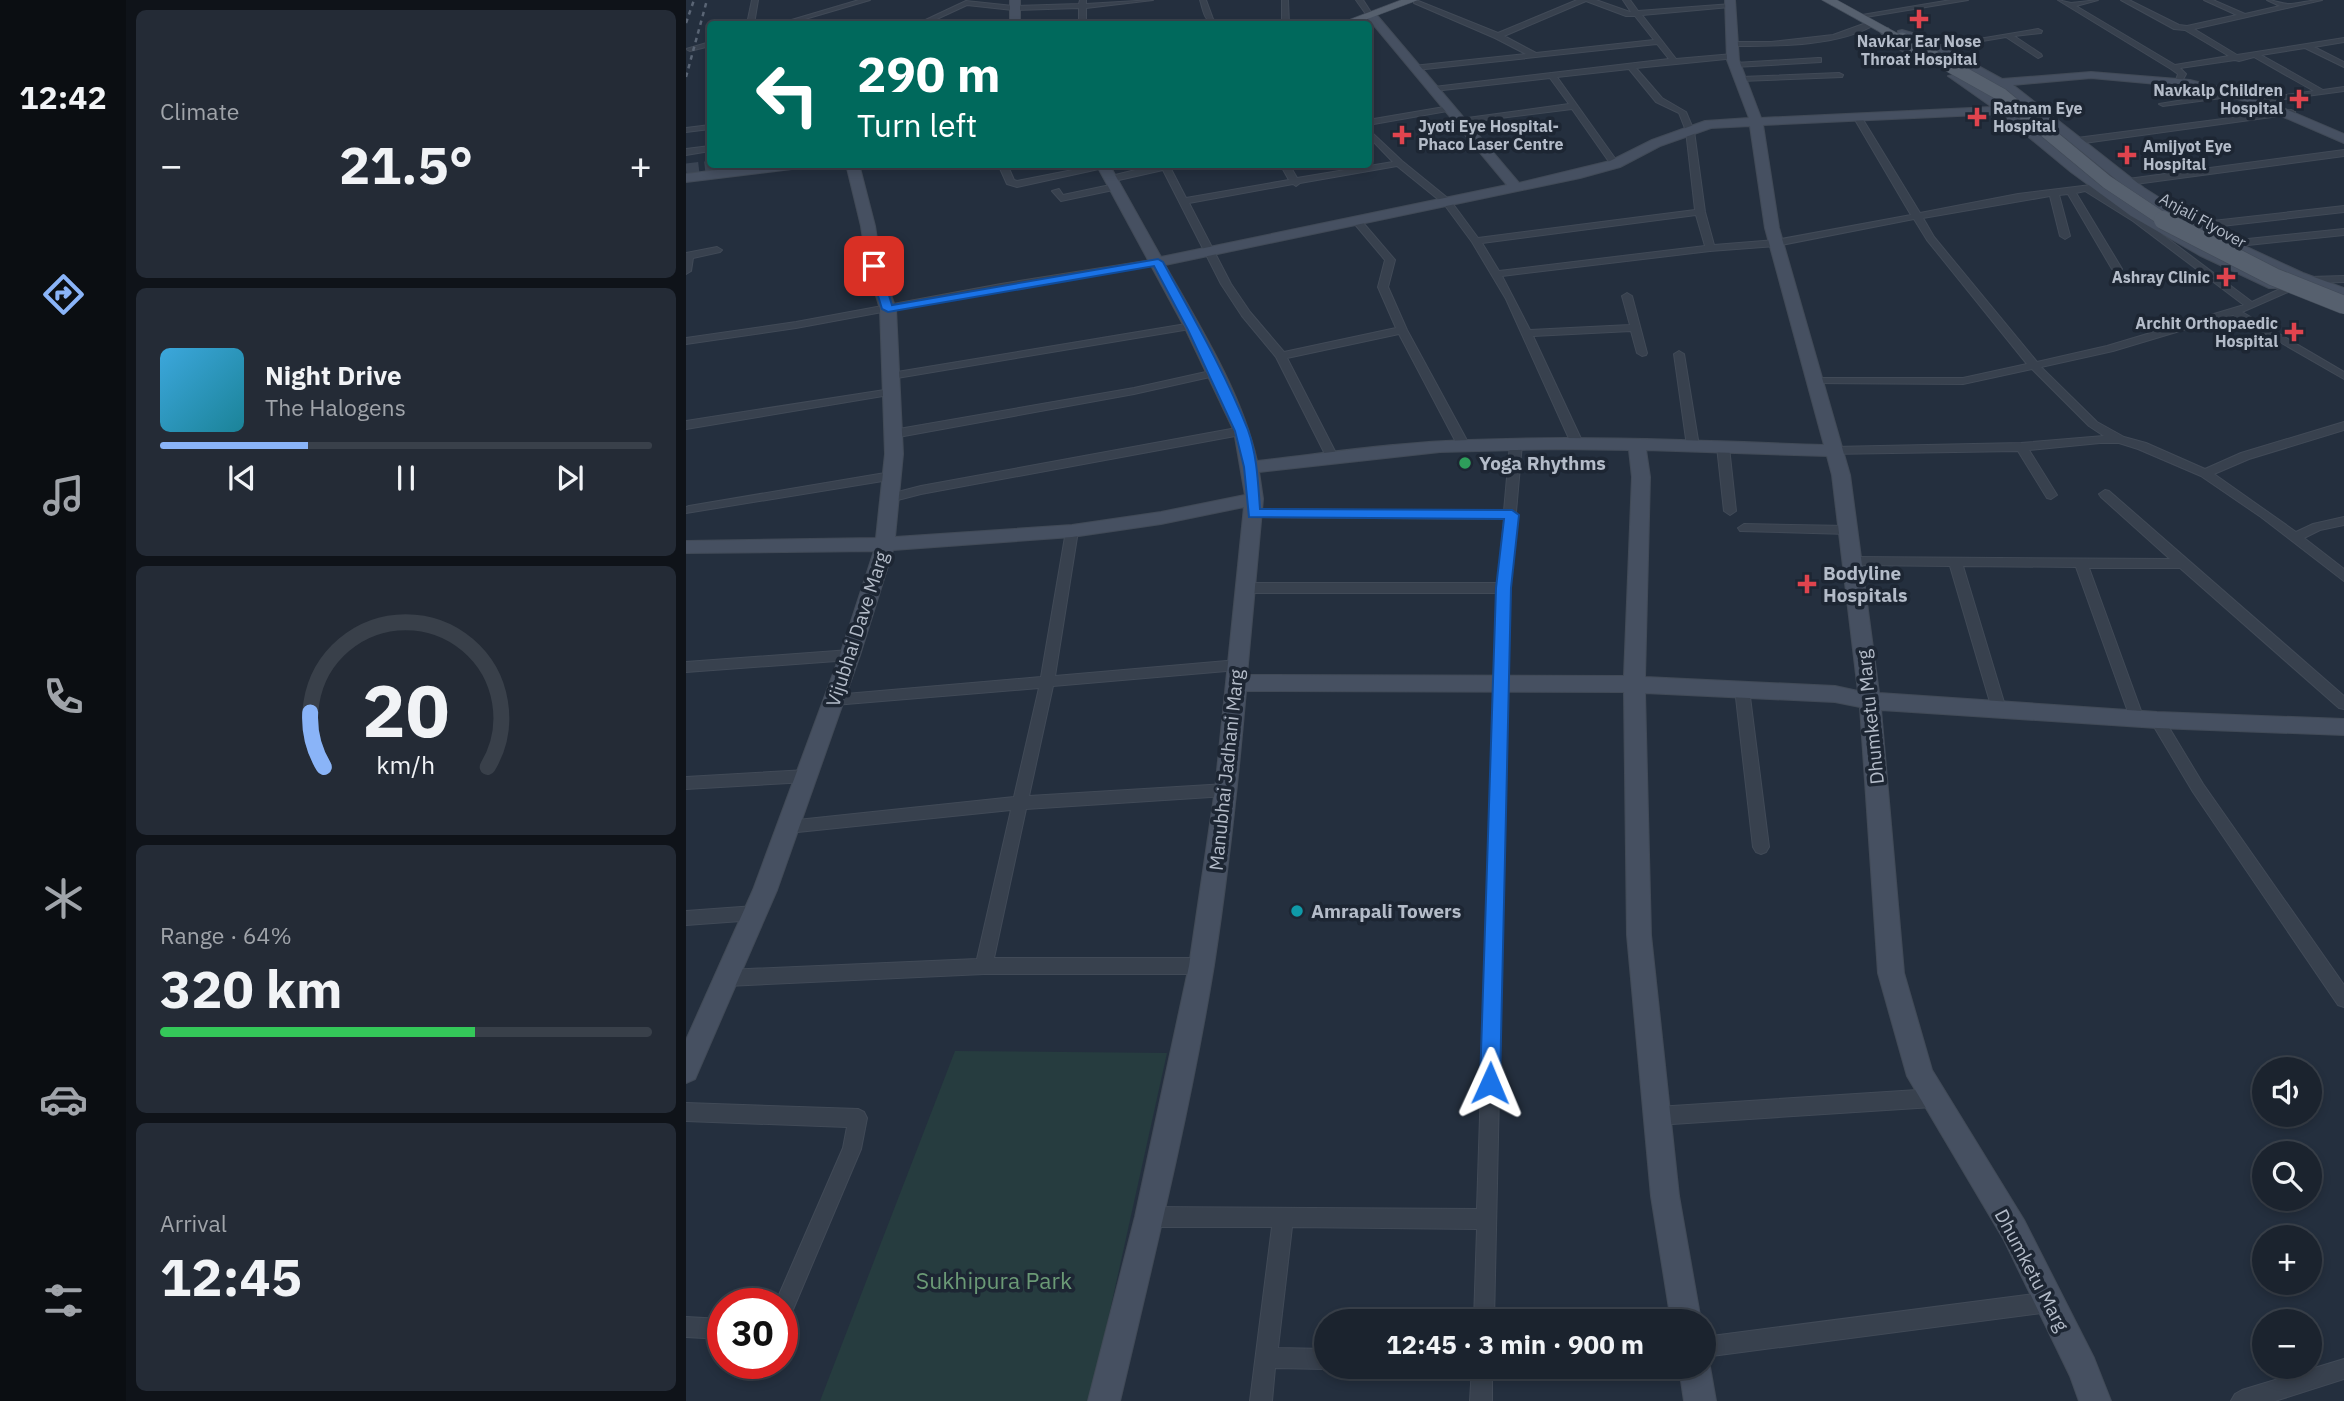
<!DOCTYPE html>
<html lang="en">
<head>
<meta charset="utf-8">
<style>
	body { margin:0; font-family:"IBM Plex Sans",sans-serif; background:#242b36; color:#f1f3f6; height:100vh; display:flex; flex-direction:column; font-size:26px; white-space:nowrap }
	* { box-sizing:border-box; margin:0 }
	p { font-size:23px; color:#a0a4aa }
	.icon { flex:none; width:38px; height:38px; fill:none; stroke:currentColor; stroke-width:2; stroke-linecap:round; stroke-linejoin:round }
	.map { position:relative; flex:1; overflow:hidden }
	.sheet { display:flex; flex-direction:column; gap:10px; padding:10px; background:#0f1319; width:560px }
	.sheet>* { flex:none }
	.top-card { position:absolute; left:21px; top:21px; width:665px; height:147px; border-radius:7px; box-shadow:0 4px 10px #0003,0 0 0 2px #39404a; background:#00695c; color:#fff; overflow:hidden }
	.fabs { position:absolute; left:1566px; top:1057px; display:grid; gap:14px }
	.fabs a { display:grid; place-items:center; width:70px; height:70px; border-radius:50%; background:#1b232e; box-shadow:0 4px 10px #0003,0 0 0 2px #39404a; font-size:35px }
	.speed { position:absolute; left:21px; top:1288px; display:flex; gap:14px; font-size:35px; font-weight:700; text-align:center }
	.speed>* { display:grid; place-content:center; width:91px; height:91px; border-radius:50%; background:#1b232e; box-shadow:0 4px 10px #0003,0 0 0 2px #39404a; line-height:1 }
	.speed .limit { border:10px solid #d22; background:#fff; color:#111 }
	.pin { position:absolute; display:grid; place-items:center; width:60px; height:60px; color:#fff; margin:-30px; border-radius:14px; box-shadow:0 4px 10px #0006 }
	.me { position:absolute; width:77px; margin:-38px; rotate:1deg; stroke-linejoin:round; filter:drop-shadow(0 0 5px #0008) }
	.turn { display:flex; align-items:center; gap:24px; height:147px; padding:0 35px; font-size:32px }
	.turn .icon { width:91px; height:91px; stroke-width:2.5 }
	.turn b { display:block; font-size:49px; line-height:60px }
	.big { font-size:52px; font-weight:800; line-height:1.1 }
	.sheet .tile { flex:1; display:flex; flex-direction:column; justify-content:center; gap:10px; min-width:0; padding:0 24px; border-radius:10px; background:#242b36 }
	.sheet .dial { align-items:center; gap:0 }
	.dial svg { height:182px; overflow:visible; fill:none; stroke:#39404a; stroke-width:7; stroke-linecap:round; text-anchor:middle }
	.dial text { fill:#f1f3f6; stroke:none }
	.song { display:flex; align-items:center; gap:21px }
	.cover { width:84px; height:84px; border-radius:10px; background:linear-gradient(135deg,hsl(200 70% 55%),hsl(190 70% 35%)) }
	.played { height:7px; border-radius:4px; background:linear-gradient(90deg,#8ab4f8 30%,#39404a 30%) }
	.keys { display:flex; justify-content:space-around; direction:ltr }
	.heat { display:flex; justify-content:space-between; align-items:center; font-size:38px; direction:ltr }
	.charge { height:10px; border-radius:5px; background:linear-gradient(90deg,#34c759 64%,#39404a 0) }
	.trip { position:absolute; left:628px; top:1309px; width:402px; height:70px; border-radius:35px; background:#1b232e; box-shadow:0 4px 10px #0003,0 0 0 2px #39404a; font-weight:800; line-height:70px; text-align:center }
	main { display:flex; flex:1; min-height:0 }
	.tabs { display:flex; flex-direction:column; width:126px; justify-content:space-around; align-items:center; background:#0b0e12; color:#a0a4aa }
	.tabs .icon { width:49px; height:49px }
	.tabs .on { color:#8ab4f8 }
	.tabs b { font-size:32px; color:#f1f3f6 }
	.map>svg:first-child { display:block }
	.green { fill:#263c3f }
	.lines { fill:none; stroke-linecap:round; stroke-linejoin:round }
	.primary-tunnel { stroke:#3a4453; stroke-width:13; stroke-dasharray:13 6; stroke-linecap:butt }
	.street-casing { stroke:#414a57; stroke-width:2 }
	.secondary-casing { stroke:#414a57; stroke-width:2 }
	.primary-casing { stroke:#414a57; stroke-width:1 }
	.street { fill:#38414e; fill-rule:evenodd }
	.secondary { fill:#465061; fill-rule:evenodd }
	.primary { fill:#56606e; fill-rule:evenodd }
	.rail { stroke:#5a6575; stroke-width:2.5; stroke-dasharray:4.5 4.5; stroke-linecap:butt }
	.primary-bridge-far1-casing { stroke:#414a57; stroke-width:14; stroke-linecap:butt }
	.primary-bridge-casing { stroke:#414a57; stroke-width:19; stroke-linecap:butt }
	.primary-bridge-far1 { stroke:#56606e; stroke-width:13 }
	.primary-bridge { stroke:#56606e; stroke-width:18 }
	.route { fill:#1a73e8; stroke:#114b97; stroke-width:2 }
	.health-dot { fill:#e0444e; stroke:#1d2633; stroke-width:2.5 }
	.leisure-dot { fill:#2e9e5b; stroke:#1d2633; stroke-width:2.5 }
	.culture-dot { fill:#0f9aa8; stroke:#1d2633; stroke-width:2.5 }
	.labels { text-anchor:middle; dominant-baseline:central; stroke-width:7; stroke-linejoin:round; paint-order:stroke }
	.far-poi-label { font-size:16px; font-weight:bold; fill:#b4bcc9; stroke:#1d2633; text-anchor:end }
	.far-street-label { font-size:16px; fill:#b4bcc9; stroke:#1d2633 }
	.poi-label { font-size:19px; font-weight:bold; fill:#b4bcc9; stroke:#1d2633; text-anchor:start }
	.street-label { font-size:19px; fill:#b4bcc9; stroke:#1d2633 }
	.near-park-label { font-size:23px; fill:#6b9a76; stroke:#1d2633 }
</style>
</head>
<body>
<main>
<nav class="tabs">
<b>12:42</b>
<svg class="icon on" aria-label="directions" viewBox="0 0 24 24"><path d="M12 3l9 9-9 9-9-9zM9 14v-3h6M13 9l2 2-2 2"/></svg>
<svg class="icon" aria-label="music" viewBox="0 0 24 24"><path d="M9 18V5l10-2v13"/><circle cx="6" cy="18" r="3"/><circle cx="16" cy="16" r="3"/></svg>
<svg class="icon" aria-label="phone" viewBox="0 0 24 24"><path d="M5 4h4l2 5-3 2q2 4 5 5l2-3 5 2v4C11 20 4 13 5 4z"/></svg>
<svg class="icon" aria-label="climate" viewBox="0 0 24 24"><path d="M12 3v18M4 7l16 10M4 17L20 7"/></svg>
<svg class="icon" aria-label="car" viewBox="0 0 24 24"><path d="M5 17H2v-5l4-1 3-4h7l3 4 3 1v5h-3M9 17h6M6 11h13"/><circle cx="7" cy="17" r="2"/><circle cx="17" cy="17" r="2"/></svg>
<svg class="icon" aria-label="filters" viewBox="0 0 24 24"><path d="M4 7h16M4 17h16"/><circle cx="9" cy="7" r="2"/><circle cx="15" cy="17" r="2"/></svg>
</nav>
<section class="sheet">
<div class="tile"><p>Climate</p>
<div class="heat"><a>−</a><b class="big">21.5°</b><a>+</a></div>
</div>
<div class="tile">
<div class="song"><i class="cover"></i><div><b>Night Drive</b><p>The Halogens</p></div></div>
<div class="played"></div>
<div class="keys"><svg class="icon" aria-label="previous" viewBox="0 0 24 24"><path d="M18 5L8 12l10 7zM5 5v14"/></svg><svg class="icon" aria-label="pause" viewBox="0 0 24 24"><path d="M8 5v14M16 5v14"/></svg><svg class="icon" aria-label="next" viewBox="0 0 24 24"><path d="M6 5l10 7-10 7zM19 5v14"/></svg></div>
</div>
<div class="tile dial"><svg viewBox="0 0 100 80">
<path d="M14 69A42 42 0 1 1 86 69"/>
<path d="M14 69A42 42 0 0 1 8 45" stroke="#8ab4f8"/>
<text x="50" y="56" font-size="32" font-weight="700">20</text>
<text x="50" y="72" font-size="11">km/h</text>
</svg></div>
<div class="tile"><p>Range · 64%</p><b class="big">320 km</b><div class="charge"></div></div>
<div class="tile"><p>Arrival</p><b class="big">12:45</b></div>
</section>
<div class="map">
<svg width="1658" height="1401" viewBox="0 0 1658 1401">
	<rect width="100%" height="100%" fill="#242f3e"/>
	<!-- green -->
	<polygon class="green" points="269,1051 481,1053 404,1401 134,1401"/>
	<g class="lines">
		<!-- primary-tunnel -->
		<polyline class="primary-tunnel" points="0,170 53,164"/>
		<!-- street casing -->
		<g class="street-casing">
			<g id="street">
				<polygon points="66,0 72,0 68,24 61,24"/>
				<polygon points="173,0 184,0 102,24 92,24"/>
				<polygon points="394,0 400,0 400,4 467,0 400,8 400,24 393,24 393,8 327,10 281,5 240,24 231,24 280,1 327,6 393,4"/>
				<path d="M514,0H520L527,19L533,24C518,24 518,12 514,0Z"/>
				<polygon points="596,0 602,0 603,24 596,24"/>
				<polygon points="670,0 677,0 688,17 682,17"/>
				<path d="M730,0L812,33L891,0H910L944,12H945L937,0H944L952,11L1046,4L1044,7L956,15L990,59L1047,54L1051,56L1050,58L950,68L976,98L1000,112L1008,131L1019,212L1028,245L1090,240L1225,215L1168,118L1172,116L1176,118L1234,213L1332,194L1413,184L1417,187L1410,190L1453,217L1566,302L1596,288H1602V292L1556,312L1658,372V379L1547,315L1427,351L1355,367L1411,422L1438,437L1460,443L1519,469L1555,453L1658,422V430L1563,459L1528,474L1610,532L1627,524L1658,517V525L1634,530L1618,538L1658,569V581L1575,517L1515,476L1452,449L1433,443H1414L1343,450L1371,495L1365,499L1361,498L1332,451L1143,454L1141,451L1147,447L1335,443L1418,436L1403,426L1346,369L1277,384L1124,383L1123,381L1128,378H1277L1341,364L1241,240L1228,219L1090,246L1024,251L816,276L844,330L944,325L936,296L941,293L946,296L961,353L960,355L956,356L951,353L945,331L847,336L897,443L891,447L885,443L820,299L786,242L758,204L711,166L614,183L610,186L607,184L503,203L545,284L564,312L598,352L710,328L692,287L699,260L667,222V218H673L709,260L702,287L721,330L784,446L778,450L772,446L713,334L601,358L653,459L647,463L643,462L590,357L556,316L535,284L477,170L424,182L421,181V177L474,164H498L485,169L500,198L603,180L594,164H603L611,178L707,162L682,136V129L716,161L764,200L792,238L1009,210L1000,131L993,113L970,102L943,69L871,77L933,164L929,167L926,166L886,109L774,123L770,121L774,119L883,104L864,78L748,91L744,89L748,87L983,59L971,44L730,70L726,68L727,66L840,54L809,38L728,3V1ZM900,1L940,16H949L968,40L850,53L818,36ZM1399,191L1447,221L1558,305L1421,346L1351,362L1248,237L1237,218L1364,196L1374,236L1379,239L1384,236L1373,195L1382,194L1426,269L1434,271L1436,269L1390,193ZM1010,215L1019,246L813,271L796,243Z"/>
				<polygon points="1265,0 1282,0 1180,17 1176,15"/>
				<path d="M1372,0L1385,3L1412,0L1390,6L1489,65L1543,56L1499,30L1488,29L1435,0H1443L1493,25L1501,26L1551,15L1518,0H1527L1559,14L1594,6L1581,0C1589,0 1597,5 1605,4C1616,3 1625,0 1636,0L1508,29L1551,55L1658,38V42L1628,47L1658,62V67L1619,48L1575,55L1637,90L1658,87V91L1569,103L1568,101L1572,99L1628,91L1568,57L1553,61L1549,60L1494,68L1500,74L1495,83H1489L1492,74L1485,69Z"/>
				<path d="M1183,22L1190,24C1152,47 1089,46 1046,46L1042,44L1046,42H1085L1147,35Z"/>
				<polygon points="1352,29 1356,31 1355,33 1328,36 1355,54 1356,56 1352,58 1320,37 1249,49 1245,47"/>
				<polygon points="24,42 24,46 4,51 0,49"/>
				<polygon points="1132,58 1135,58 1135,62 1049,67 1045,65 1049,63"/>
				<polygon points="1153,73 1157,75 1156,77 1055,81 1051,79 1055,77"/>
				<polygon points="1547,92 1550,92 1550,96 1477,106 1473,104"/>
				<polygon points="764,106 768,108 767,110 682,125 682,120"/>
				<polygon points="1605,110 1609,112 1608,114 1391,144 1387,141 1391,138"/>
				<polygon points="24,125 24,129 0,132 0,128"/>
				<polygon points="24,146 24,151 0,155 0,149"/>
				<polygon points="1658,150 1658,156 1442,185 1438,182 1442,179"/>
				<polygon points="312,164 321,164 328,180 331,181 417,164 422,167 331,187 321,184"/>
				<polygon points="429,184 433,187 432,189 375,201 366,191 373,189 377,195"/>
				<polygon points="1658,206 1658,212 1509,229 1504,226 1509,223"/>
				<polygon points="1658,229 1658,235 1543,247 1538,244 1543,241"/>
				<polygon points="31,247 36,250 34,252 7,258 5,271 0,274 0,253"/>
				<polygon points="472,259 477,262 475,264 315,290 110,328 0,344 0,338 110,322 315,284"/>
				<polygon points="1658,276 1658,282 1624,283 1619,280 1624,277"/>
				<polygon points="506,323 510,324 510,328 205,379 200,376 205,373"/>
				<polygon points="993,351 998,354 1013,446 1007,450 1001,446 988,354"/>
				<polygon points="529,370 534,373 533,375 448,394 207,438 201,434 207,430 448,388"/>
				<polygon points="205,389 209,390 209,394 0,429 0,421"/>
				<polygon points="556,427 562,431 560,434 235,494 204,502 198,498 200,495 235,486"/>
				<polygon points="830,440 836,444 830,512 832,515 830,518 824,588 808,1321 788,1321 791,1229 606,1227 592,1348 640,1349 640,1367 646,1367 640,1369 589,1368 586,1401 564,1401 586,1227 463,1227 456,1224 453,1217 456,1210 463,1207 791,1209 811,593 560,593 554,588 560,583 812,583 818,519 568,517 562,513 568,509 818,511 824,444"/>
				<polygon points="1037,443 1043,447 1050,511 1044,515 1038,511 1031,447"/>
				<polygon points="205,472 211,476 209,479 0,513 0,507 3,506"/>
				<polygon points="1419,490 1423,491 1658,696 1658,709 1653,708 1494,568 1403,568 1458,719 1456,723 1446,723 1390,567 1277,566 1320,709 1318,713 1308,713 1306,709 1264,566 1166,565 1160,561 1166,557 1484,559 1415,497 1413,494"/>
				<polygon points="1058,524 1162,526 1168,530 1162,534 1054,531 1052,528"/>
				<polygon points="386,527 392,531 369,676 552,660 559,665 552,670 367,686 343,796 540,784 545,786 547,790 545,794 540,796 340,809 308,958 515,958 521,961 523,966 521,971 515,974 298,974 41,986 35,984 33,978 35,972 41,970 291,959 325,810 102,833 97,832 94,827 97,822 102,821 328,797 353,688 148,705 143,704 141,700 143,696 148,695 355,677 380,531"/>
				<polygon points="164,650 171,655 164,660 0,672 0,662"/>
				<polygon points="1056,684 1061,685 1063,689 1083,847 1080,852 1075,854 1070,852 1067,847 1049,689 1051,685"/>
				<polygon points="1471,714 1476,716 1517,784 1658,985 1658,1007 1652,1005 1507,792 1464,720 1466,716"/>
				<polygon points="121,770 126,772 128,776 126,780 121,782 0,789 0,777"/>
				<polygon points="69,906 75,908 77,913 75,918 69,920 0,925 0,911"/>
				<polygon points="1247,1089 1253,1092 1256,1098 1253,1104 1247,1107 971,1125 965,1122 962,1116 965,1110 971,1107"/>
				<polygon points="0,1103 172,1109 178,1112 181,1118 175,1149 103,1319 96,1322 96,1304 89,1304 157,1148 161,1127 0,1121"/>
				<polygon points="1364,1292 1371,1295 1374,1302 1371,1309 1364,1312 1018,1357 1018,1337"/>
				<polygon points="0,1317 37,1319 37,1339 0,1337"/>
				<polygon points="1658,1359 1658,1379 1589,1401 1545,1401 1549,1394 1556,1390"/>
				<polygon points="786,1367 806,1367 806,1401 784,1401"/>
			</g>
		</g>
		<!-- secondary casing -->
		<g class="secondary-casing">
			<g id="secondary">
				<rect x="324" y="0" width="10" height="24"/>
				<path d="M1039,0H1049L1053,60L1075,118L1306,107L1262,76L1272,74L1323,107L1394,167L1455,210L1500,236L1595,285L1593,288H1583L1513,255L1445,216L1385,172L1315,114L1077,125L1093,228L1164,475L1193,693L1471,712L1658,719V735L1471,728L1195,710L1218,973L1246,1070L1338,1220L1408,1358L1425,1401H1393L1384,1376L1318,1240L1221,1076L1192,973L1174,707L1149,702L959,693L965,935L993,1196L1015,1321H985L965,1196L941,935L938,692L560,691C552,783 542,874 528,965C504,1112 468,1257 434,1401H402L449,1217L503,966L529,790L558,507L475,524L386,537L207,550L174,655L91,890L9,1079L0,1083V1040L67,890L154,655L188,551L0,553V541L190,538L199,454L194,309L181,266L175,226L160,164H173L189,226L195,266L210,309L217,454L209,537L386,525L475,512L559,495L548,431L500,330L410,164H423L475,257L821,185L681,17V13H689L833,183L924,161L966,140L1019,121L1063,118L1041,60ZM1064,126L1079,228L1138,445C1019,441 901,435 783,440C712,442 642,453 571,461C556,393 513,325 479,265L894,178L934,167L974,146L1025,128ZM872,449L943,450L946,477L938,676L561,675L577,499L573,472L754,452ZM960,450L1141,456L1146,475L1172,691L1149,686L959,677L964,477Z"/>
				<polygon points="1194,28 1202,28 1210,39 1243,58 1233,60 1202,43 1193,30"/>
				<polygon points="1216,30 1237,36 1316,79 1405,72 1504,80 1571,97 1658,134 1658,143 1563,102 1504,87 1405,78 1327,85 1458,188 1526,231 1617,273 1658,288 1658,297 1607,279 1516,237 1448,194 1326,95 1229,40 1212,35 1212,31"/>
				<polygon points="78,164 120,164 114,168 0,182 0,174"/>
				<polygon points="1018,1356 1024,1367 1030,1401 998,1401 993,1367 1018,1367"/>
			</g>
		</g>
		<!-- primary casing -->
		<g class="primary-casing">
			<g id="primary">
				<polygon points="715,0 732,0 668,24 652,24"/>
				<polygon points="1136,0 1151,0 1222,39 1212,42"/>
			</g>
		</g>
		<!-- street -->
		<use href="#street" class="street"/>
		<!-- secondary -->
		<use href="#secondary" class="secondary"/>
		<!-- primary -->
		<use href="#primary" class="primary"/>
		<!-- rail -->
		<g class="rail">
			<polyline points="0,23 8,0"/>
			<polyline points="0,77 21,0"/>
		</g>
		<!-- primary-bridge-far1 casing -->
		<g class="primary-bridge-far1-casing">
			<polyline id="primary-bridge-far1" points="1216,39 1316,95 1421,182 1481,222"/>
		</g>
		<!-- primary-bridge casing -->
		<g class="primary-bridge-casing">
			<polyline id="primary-bridge" points="1477,220 1588,277 1658,305"/>
		</g>
		<!-- primary-bridge-far1 -->
		<use href="#primary-bridge-far1" class="primary-bridge-far1"/>
		<!-- primary-bridge -->
		<use href="#primary-bridge" class="primary-bridge"/>
	</g>
	<!-- route -->
	<path class="route" d="M472,259L477,262C507,317 539,372 562,430C571,455 572,482 574,509L826,510L833,515L825,588L814,1083L811,1090L804,1093L797,1090L794,1083L810,588L818,519L563,517L558,467L549,431L502,330L468,266L202,312L196,309L183,266L188,262L194,266L206,305Z"/>
	<!-- markers -->
	<g class="health-dot">
		<path d="M1229.5 8.5h7v7h7v7h-7v7h-7v-7h-7v-7h7z"/>
		<path d="M1609.5 88.5h7v7h7v7h-7v7h-7v-7h-7v-7h7z"/>
		<path d="M1287.5 106.5h7v7h7v7h-7v7h-7v-7h-7v-7h7z"/>
		<path d="M712.5 124.5h7v7h7v7h-7v7h-7v-7h-7v-7h7z"/>
		<path d="M1437.5 144.5h7v7h7v7h-7v7h-7v-7h-7v-7h7z"/>
		<path d="M1536.5 266.5h7v7h7v7h-7v7h-7v-7h-7v-7h7z"/>
		<path d="M1604.5 321.5h7v7h7v7h-7v7h-7v-7h-7v-7h7z"/>
		<path d="M1117.5 573.5h7v7h7v7h-7v7h-7v-7h-7v-7h7z"/>
	</g>
	<circle class="leisure-dot" cx="779" cy="463" r="7"/>
	<circle class="culture-dot" cx="611" cy="911" r="7"/>
	<g class="labels">
		<!-- far-poi labels -->
		<g class="far-poi-label">
			<text x="1233" y="41" text-anchor="middle">Navkar Ear Nose<tspan x="1233" dy="18">Throat Hospital</tspan></text>
			<text x="1597" y="90">Navkalp Children<tspan x="1597" dy="18">Hospital</tspan></text>
			<text x="1307" y="108" text-anchor="start">Ratnam Eye<tspan x="1307" dy="18">Hospital</tspan></text>
			<text x="732" y="126" text-anchor="start">Jyoti Eye Hospital-<tspan x="732" dy="18">Phaco Laser Centre</tspan></text>
			<text x="1457" y="146" text-anchor="start">Amijyot Eye<tspan x="1457" dy="18">Hospital</tspan></text>
			<text x="1524" y="277">Ashray Clinic</text>
			<text x="1592" y="323">Archit Orthopaedic<tspan x="1592" dy="18">Hospital</tspan></text>
		</g>
		<!-- far-street labels -->
		<g class="far-street-label">
			<text transform="translate(1517 220) rotate(29)">Anjali Flyover</text>
		</g>
		<!-- poi labels -->
		<g class="poi-label">
			<text x="793" y="463">Yoga Rhythms</text>
			<text x="1137" y="573">Bodyline<tspan x="1137" dy="22">Hospitals</tspan></text>
			<text x="625" y="911">Amrapali Towers</text>
		</g>
		<!-- street labels -->
		<g class="street-label">
			<text transform="translate(171 629) rotate(-72)">Vijubhai Dave Marg</text>
			<text transform="translate(1184 717) rotate(-96)">Dhumketu Marg</text>
			<text transform="translate(540 770) rotate(-84)">Manubhai Jadhani Marg</text>
			<text transform="translate(1346 1270) rotate(62)">Dhumketu Marg</text>
		</g>
		<!-- near-park labels -->
		<g class="near-park-label">
			<text x="308" y="1280">Sukhipura Park</text>
		</g>
	</g>
</svg>
<div class="fabs">
<a><svg class="icon" aria-label="sound" viewBox="0 0 24 24"><path d="M4 9h4l5-4v14l-5-4H4zM17 9q2 3 0 6"/></svg></a>
<a><svg class="icon" aria-label="search" viewBox="0 0 24 24"><circle cx="10" cy="10" r="6"/><path d="M15 15l6 6"/></svg></a>
<a>+</a>
<a>−</a>
</div>
<div class="speed"><div class="limit">30</div></div>
<div class="pin" style="left:188px;top:266px;background:#d93025"><svg class="icon" aria-label="arrive" viewBox="0 0 24 24"><path d="M6 21V4h12l-3 4 3 4H6"/></svg></div>
<svg class="me" style="left:804px;top:1083px" viewBox="-20 -20 40 40"><path d="M0-17L14 15 0 8-14 15z" fill="#1a73e8" stroke="#fff" stroke-width="4"/></svg>
<div class="trip">12:45 · 3 min · 900 m</div>
<div class="top-card">
<div class="turn"><svg class="icon" aria-label="left" viewBox="0 0 24 24"><path d="M17 20v-9H6M10 6l-5 5 5 5"/></svg><div><b>290 m</b>Turn left</div></div>
</div>
</div>
</main>
</body>
</html>
